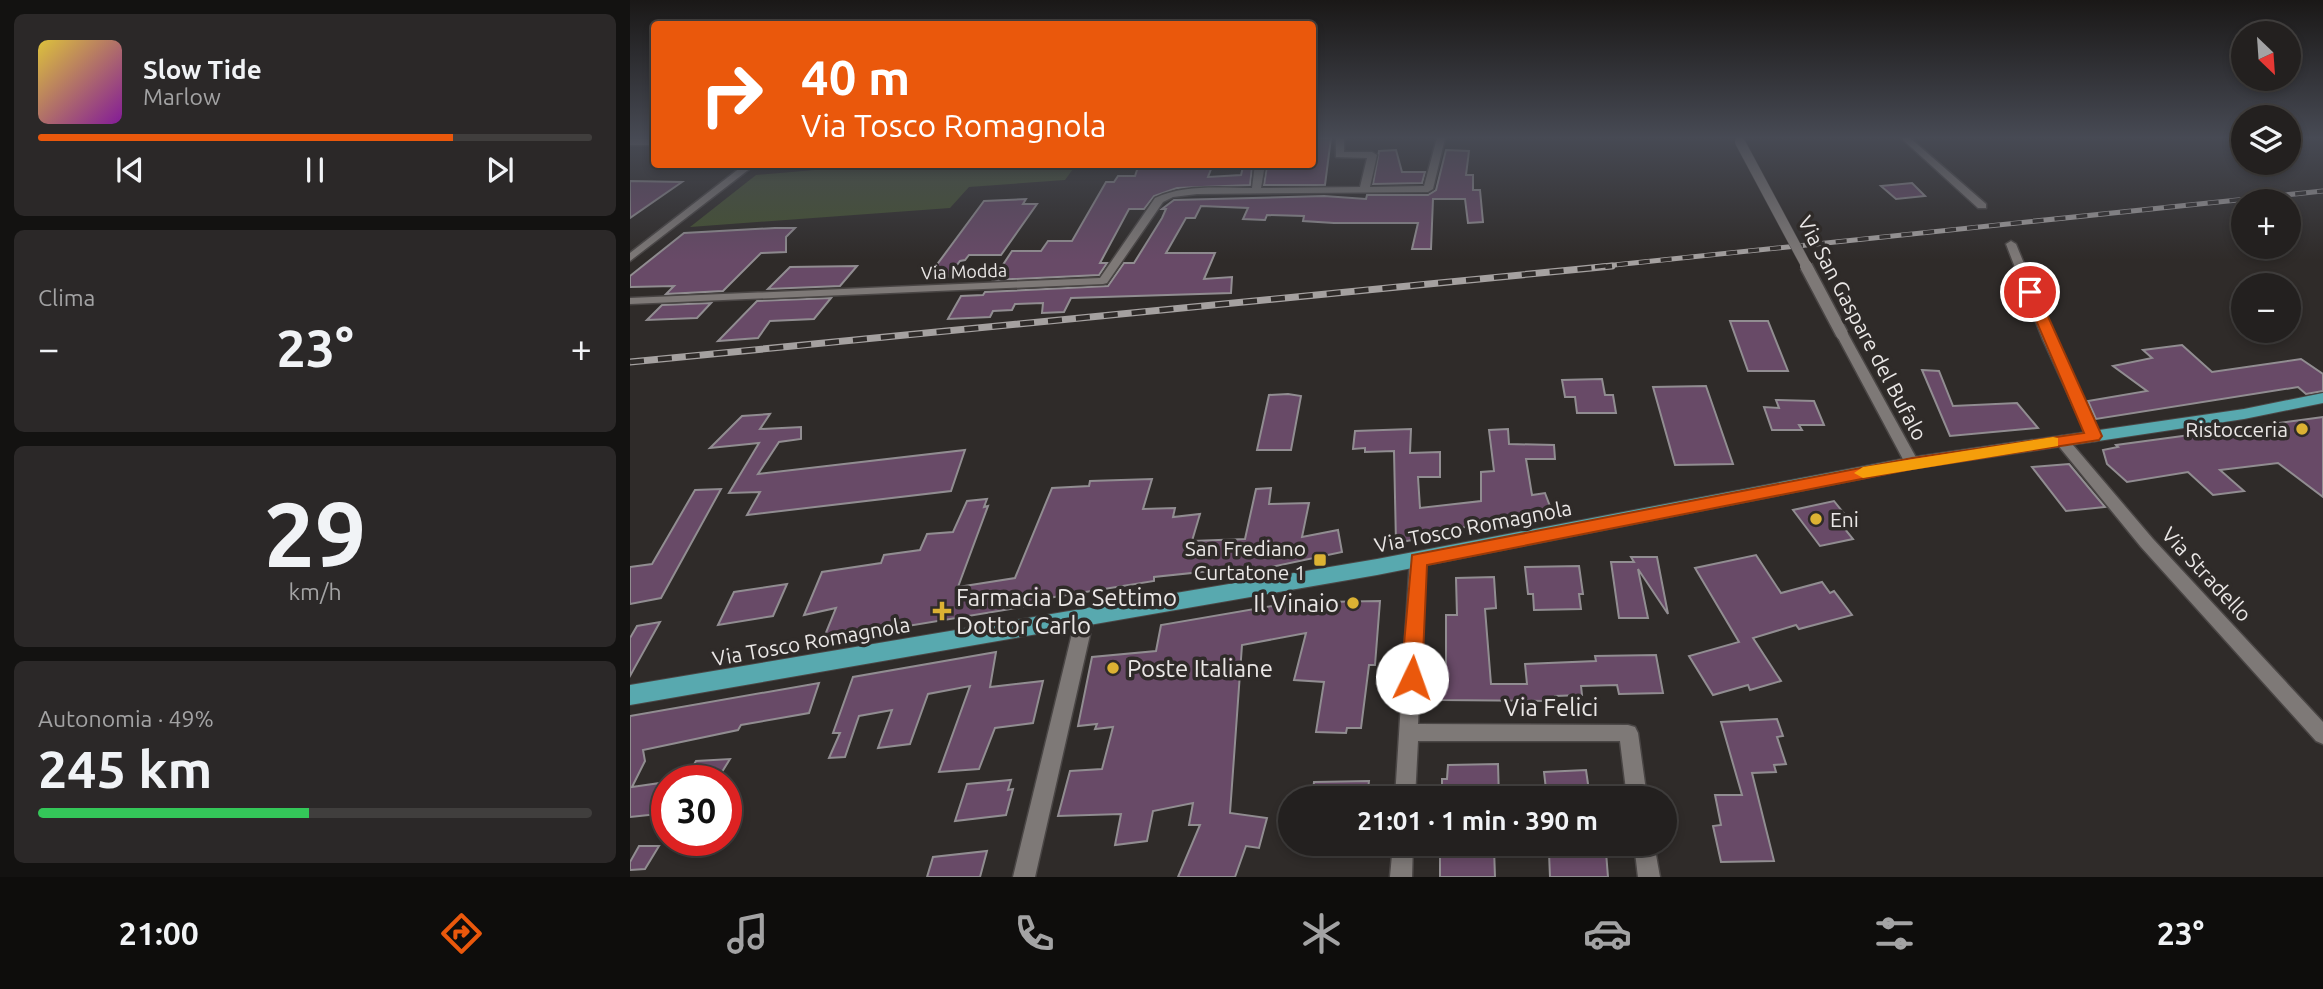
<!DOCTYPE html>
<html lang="it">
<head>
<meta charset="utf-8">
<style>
	body { margin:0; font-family:Ubuntu,sans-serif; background:#2b2828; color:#f1f3f6; height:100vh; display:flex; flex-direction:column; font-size:26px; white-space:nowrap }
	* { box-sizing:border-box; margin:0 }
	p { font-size:23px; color:#a3a3a4 }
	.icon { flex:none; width:38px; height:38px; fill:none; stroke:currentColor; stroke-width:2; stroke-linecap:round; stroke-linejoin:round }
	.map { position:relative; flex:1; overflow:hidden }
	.details { display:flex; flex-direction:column; gap:14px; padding:14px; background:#131211; width:630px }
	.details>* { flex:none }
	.top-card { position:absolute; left:21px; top:21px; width:665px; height:147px; border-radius:7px; box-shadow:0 4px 10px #0003,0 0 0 2px #403e3d; background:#ea580c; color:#fff; overflow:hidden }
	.needle { width:46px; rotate:155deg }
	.tools { position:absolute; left:1601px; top:21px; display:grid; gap:14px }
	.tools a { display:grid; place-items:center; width:70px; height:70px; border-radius:50%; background:#23201f; box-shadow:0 4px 10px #0003,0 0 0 2px #403e3d; font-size:35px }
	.speed { position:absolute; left:21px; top:765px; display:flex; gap:14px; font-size:35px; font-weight:700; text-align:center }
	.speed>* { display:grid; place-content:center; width:91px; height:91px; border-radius:50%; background:#23201f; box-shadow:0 4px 10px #0003,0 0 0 2px #403e3d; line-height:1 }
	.speed .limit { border:10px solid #d22; background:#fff; color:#111 }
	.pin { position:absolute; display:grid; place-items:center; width:60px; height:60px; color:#fff; margin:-30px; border:4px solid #fff; border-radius:50%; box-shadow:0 2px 7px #0007 }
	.me { position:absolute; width:77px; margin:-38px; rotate:3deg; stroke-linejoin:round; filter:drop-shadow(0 0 5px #0008) }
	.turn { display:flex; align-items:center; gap:24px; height:147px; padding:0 35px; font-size:32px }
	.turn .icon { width:91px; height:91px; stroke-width:2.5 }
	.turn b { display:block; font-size:49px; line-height:60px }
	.big { font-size:52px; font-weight:600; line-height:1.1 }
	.details .widget { flex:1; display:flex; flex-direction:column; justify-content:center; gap:10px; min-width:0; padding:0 24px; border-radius:10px; background:#2b2828 }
	.details .dial { align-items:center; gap:0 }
	.dial b { font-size:91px; line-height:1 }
	.song { display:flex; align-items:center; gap:21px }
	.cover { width:84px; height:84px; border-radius:10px; background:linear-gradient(135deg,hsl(50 70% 55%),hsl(290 70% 35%)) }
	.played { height:7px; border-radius:4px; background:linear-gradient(90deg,#ea580c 75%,#403e3d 75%) }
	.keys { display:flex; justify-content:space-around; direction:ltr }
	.heat { display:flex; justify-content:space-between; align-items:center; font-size:38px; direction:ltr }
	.charge { height:10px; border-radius:5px; background:linear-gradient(90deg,#34c759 49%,#403e3d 0) }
	.trip { position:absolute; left:648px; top:786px; width:399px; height:70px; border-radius:35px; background:#23201f; box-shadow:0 4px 10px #0003,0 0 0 2px #403e3d; font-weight:600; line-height:70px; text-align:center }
	.dock { display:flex; height:112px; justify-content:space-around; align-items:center; background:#0e0d0c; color:#a3a3a4 }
	.dock .icon { width:49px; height:49px }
	.dock .selected { color:#ea580c }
	.dock b { font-size:32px; color:#f1f3f6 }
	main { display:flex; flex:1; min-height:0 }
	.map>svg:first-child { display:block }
	.green { fill:#455230 }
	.building { fill:#684a67; stroke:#918d91; stroke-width:2 }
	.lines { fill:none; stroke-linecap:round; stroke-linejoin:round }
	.street-casing { stroke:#4a4645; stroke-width:3 }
	.primary-casing { stroke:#4a4645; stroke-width:2 }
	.street { fill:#7e7977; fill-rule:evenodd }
	.primary { fill:#58a9af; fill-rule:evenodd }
	.rail-far1-casing { stroke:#a5a1a0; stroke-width:5 }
	.rail-casing { stroke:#a5a1a0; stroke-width:7 }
	.rail-far1 { stroke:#2f2b29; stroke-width:3.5; stroke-dasharray:11; stroke-linecap:butt }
	.rail { stroke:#2f2b29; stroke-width:4.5; stroke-dasharray:14; stroke-linecap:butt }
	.street-bridge-far1-casing { stroke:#4a4645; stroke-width:11; stroke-linecap:butt }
	.street-bridge-casing { stroke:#4a4645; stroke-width:15; stroke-linecap:butt }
	.street-bridge-far1 { stroke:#7e7977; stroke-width:10 }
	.street-bridge { stroke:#7e7977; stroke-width:12 }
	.route { fill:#ea580c; stroke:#983908; stroke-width:2 }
	.slow { fill:#f59e0b }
	.poi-dot { fill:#dcb233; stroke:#2f2b29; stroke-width:2.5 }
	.labels { text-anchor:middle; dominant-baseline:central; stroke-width:7; stroke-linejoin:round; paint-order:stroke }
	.far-street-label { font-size:18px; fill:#eae7e6; stroke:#2f2b29 }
	.street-label { font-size:21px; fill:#eae7e6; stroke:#2f2b29 }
	.poi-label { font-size:21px; fill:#eae7e6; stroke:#2f2b29; text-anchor:end }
	.near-poi-label { font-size:24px; fill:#eae7e6; stroke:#2f2b29; text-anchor:start }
	.near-street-label { font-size:24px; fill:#eae7e6; stroke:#2f2b29 }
</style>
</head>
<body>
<main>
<section class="details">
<div class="widget">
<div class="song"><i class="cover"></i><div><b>Slow Tide</b><p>Marlow</p></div></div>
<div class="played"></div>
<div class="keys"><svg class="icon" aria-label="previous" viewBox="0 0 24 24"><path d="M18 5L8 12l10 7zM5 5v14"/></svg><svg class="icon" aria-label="pause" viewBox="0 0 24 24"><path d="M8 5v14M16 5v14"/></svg><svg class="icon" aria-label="next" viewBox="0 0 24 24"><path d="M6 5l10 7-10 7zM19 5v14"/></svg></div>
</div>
<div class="widget"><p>Clima</p>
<div class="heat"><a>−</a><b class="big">23°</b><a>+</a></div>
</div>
<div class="widget dial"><b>29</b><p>km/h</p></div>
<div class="widget"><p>Autonomia · 49%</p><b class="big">245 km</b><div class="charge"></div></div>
</section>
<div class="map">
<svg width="1693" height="877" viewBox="0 0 1693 877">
	<rect width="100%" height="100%" fill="#2f2b29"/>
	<!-- green -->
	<polygon class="green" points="243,165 243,164 446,165 435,180 339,187 320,208 60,227 126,175"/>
	<!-- building -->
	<g class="building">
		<polygon points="682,138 701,138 695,185 634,185 637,166 682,164"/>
		<polygon points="766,150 772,172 795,172 792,183 743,184 749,151"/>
		<polygon points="816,150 839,151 836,175 843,175 843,190 850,190 853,222 838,223 835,199 803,199 801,249 782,249 788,223 704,223 673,221 674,216 637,215 635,220 613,219 618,208 571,206 565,218 556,218 536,253 585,253 574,279 602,277 601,293 441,298 434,312 412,313 413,303 385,304 382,310 363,311 360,317 318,319 331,296 353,295 355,292 478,286 494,263 504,263 532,218 536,209 532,209 544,200 694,196 736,199 737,195 798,195 806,190"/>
		<polygon points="509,164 583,164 578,177 611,175 613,167 622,167 620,185 547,188 524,196 514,209 499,209 470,263 477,263 469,275 363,280 382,251 411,251 418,241 442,241 476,182 484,182 488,176 505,176"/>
		<polygon points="0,181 52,182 0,218"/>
		<polygon points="1282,183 1295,196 1266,199 1251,186"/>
		<polygon points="396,199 393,204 407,204 371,255 339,255 335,260 330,261 318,277 297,278 354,201"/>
		<polygon points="145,228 165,228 156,237 156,252 131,253 93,291 36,294 44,286 0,287 0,276 54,233"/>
		<polygon points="227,266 210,286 138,289 160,267"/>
		<polygon points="201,298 184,319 140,321 128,338 88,341 127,301"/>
		<polygon points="81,303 67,318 17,320 32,305"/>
		<polygon points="1100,321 1138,321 1158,371 1118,371"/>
		<polygon points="1552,345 1582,372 1671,359 1693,374 1693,391 1676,394 1668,387 1466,419 1458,401 1517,391 1483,366 1522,358 1513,350"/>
		<polygon points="1292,370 1309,371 1323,406 1387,403 1408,428 1320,436"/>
		<polygon points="972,379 975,395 983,395 986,413 947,413 945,397 935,397 932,380"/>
		<polygon points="1076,386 1103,464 1045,465 1023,387"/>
		<polygon points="658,394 671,396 661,450 627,450 639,395"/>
		<polygon points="1146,400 1184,401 1194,425 1169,425 1172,430 1142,430 1134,407 1149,408"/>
		<polygon points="140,414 130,429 171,427 171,439 149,442 128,474 335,450 321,491 117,515 130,492 99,493 129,443 80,448 112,416"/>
		<polygon points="1693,417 1693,497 1648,463 1590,470 1614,491 1583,495 1558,472 1497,482 1477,464 1473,450 1488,447 1486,445"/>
		<polygon points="781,429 780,453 810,452 810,477 788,477 790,508 851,501 851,472 864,471 859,430 878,429 879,444 924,445 925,459 896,459 902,495 915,493 923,514 788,534 788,539 766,543 764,451 735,452 735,448 723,449 725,431"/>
		<polygon points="1439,464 1459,488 1475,507 1436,511 1402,467"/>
		<polygon points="522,479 513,509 545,508 543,517 570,514 562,541 615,539 626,489 641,488 639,504 679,503 672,537 708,530 712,552 608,574 610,568 524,577 524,581 406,600 404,605 193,640 206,608 174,615 192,572 251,563 254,555 290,550 297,534 323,532 337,501 357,499 354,507 358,506 328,587 385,578 422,488 459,486 460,481"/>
		<polygon points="91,489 31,598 0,604 0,567 22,564 65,490"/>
		<polygon points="1204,501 1224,526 1214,528 1223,539 1190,546 1163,510"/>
		<polygon points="1126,555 1151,593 1192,582 1200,593 1204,591 1222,615 1169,629 1166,625 1123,638 1151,681 1120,690 1118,685 1083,695 1059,656 1109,642 1065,568"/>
		<polygon points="1001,557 1027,557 1038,614 1008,569 1018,618 989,618 981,562 1004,562"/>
		<polygon points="949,566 953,594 949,594 951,609 904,610 903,594 898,594 895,567"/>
		<polygon points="864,577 866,608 855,609 861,684 897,684 895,664 966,661 965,656 1026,655 1033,693 989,694 987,685 951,686 952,695 925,696 926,701 809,700 810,673 816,673 816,615 827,615 826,578"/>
		<polygon points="157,584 143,616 88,625 104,592"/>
		<polygon points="689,598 690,602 750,601 745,665 739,665 731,728 717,728 716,733 686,732 694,682 664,680 676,633 612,645 600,813 637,818 629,848 616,846 605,877 548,877 570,825 559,825 563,803 523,811 517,841 485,845 491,814 428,816 440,771 472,769 483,727 465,729 467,724 448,726 462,657 526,651 531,625"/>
		<polygon points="30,622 0,676 0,638 7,626"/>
		<polygon points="366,652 360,687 413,681 403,723 365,728 349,769 309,772 340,686 298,694 280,744 248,748 262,710 229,716 215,757 199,758 210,733 203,733 223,677"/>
		<polygon points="189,683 179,713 111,725 108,730 13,750 15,761 2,787 37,782 37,813 0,817 0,716"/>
		<polygon points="1147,719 1153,736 1147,737 1156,764 1144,765 1146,772 1122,773 1144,861 1091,862 1083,826 1091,825 1085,795 1112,795 1091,722"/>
		<polygon points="100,759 87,780 55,780 66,761"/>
		<polygon points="868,764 869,798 812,798 812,779 817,779 818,765"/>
		<polygon points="956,770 960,798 917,798 914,772"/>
		<polygon points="381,780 378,790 383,789 376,815 325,821 337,784"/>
		<polygon points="739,781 737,798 682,798 684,782"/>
		<polygon points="9,846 29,846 15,869 0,870 0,862"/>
		<polygon points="864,848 865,877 810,877 810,850"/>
		<polygon points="357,851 350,877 297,877 303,857"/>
		<polygon points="976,852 978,877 920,877 919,853"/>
	</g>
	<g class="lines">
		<!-- street casing -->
		<g class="street-casing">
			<g id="street">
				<path d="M706,138L714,139V152H742L747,155L740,187L794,186L807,138H815L803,189L798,192L567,194L543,197L533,202L477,283L473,284L0,304V298L470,278L525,198C554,184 590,188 622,188L625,164H635L631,188L730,187L737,158L706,157Z"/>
				<polygon points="1271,138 1280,138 1356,204 1356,208 1348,208"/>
				<rect x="0" y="139" width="24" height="6"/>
				<polygon points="115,164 126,164 0,261 0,253"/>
				<polygon points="1381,241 1386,244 1425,340 1471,436 1469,439 1464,441 1457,436 1413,340 1376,244"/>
				<polygon points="1212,330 1218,334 1289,463 1287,466 1282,468 1275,463 1206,334"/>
				<polygon points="1432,436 1437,438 1523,539 1693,722 1693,744 1686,741 1511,547 1427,444 1425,441"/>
				<polygon points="788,553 794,555 796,559 788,724 998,725 1005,727 1008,733 1017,798 997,798 990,741 788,741 785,798 765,798 780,559 782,555"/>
				<polygon points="455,610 461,612 464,617 405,877 383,877 446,617 449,612"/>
				<polygon points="763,844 783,844 782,877 760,877"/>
				<polygon points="1004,844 1024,844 1030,877 1008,877"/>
			</g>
		</g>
		<!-- primary casing -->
		<g class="primary-casing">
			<polygon id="primary" points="1693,393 1693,403 1614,419 1282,469 747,575 0,705 0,685 747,559 1282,457 1614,409"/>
		</g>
		<!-- street -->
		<use href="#street" class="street"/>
		<!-- primary -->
		<use href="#primary" class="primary"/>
		<!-- rail-far1 casing -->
		<g class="rail-far1-casing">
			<polyline id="rail-far1" points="965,267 1693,191"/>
		</g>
		<!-- rail casing -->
		<g class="rail-casing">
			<polyline id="rail" points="0,362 982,266"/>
		</g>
		<!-- rail-far1 -->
		<use href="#rail-far1" class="rail-far1"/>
		<!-- rail -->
		<use href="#rail" class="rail"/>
		<!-- street-bridge-far1 casing -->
		<g class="street-bridge-far1-casing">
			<polyline id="street-bridge-far1" points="1110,142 1177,267"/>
		</g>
		<!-- street-bridge casing -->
		<g class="street-bridge-casing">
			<polyline id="street-bridge" points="1176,266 1212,334"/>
		</g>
		<!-- street-bridge-far1 -->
		<use href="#street-bridge-far1" class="street-bridge-far1"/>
		<!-- street-bridge -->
		<use href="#street-bridge" class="street-bridge"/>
	</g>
	<!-- sky -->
	<linearGradient id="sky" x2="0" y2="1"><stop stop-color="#1a1817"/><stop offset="0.53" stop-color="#474a54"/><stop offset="1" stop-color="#474a54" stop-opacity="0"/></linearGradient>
	<rect width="1693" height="260" fill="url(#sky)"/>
	<!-- route -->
	<polygon class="route" points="1400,288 1407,292 1472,436 1469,440 1282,469 797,565 792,678 789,684 782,687 774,684 771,678 782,555 1282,458 1454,433 1394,292"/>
	<!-- slow -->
	<polygon class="slow" points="1423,437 1428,438 1428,446 1233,478 1224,473 1233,467"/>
	<!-- markers -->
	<g class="poi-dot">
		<circle cx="1672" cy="429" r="7"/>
		<circle cx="1186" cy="519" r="7"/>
		<rect x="683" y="553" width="14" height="14" rx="3.5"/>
		<circle cx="723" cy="603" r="7"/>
		<path d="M308.5 600.5h7v7h7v7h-7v7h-7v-7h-7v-7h7z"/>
		<circle cx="483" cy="668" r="7"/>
	</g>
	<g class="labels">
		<!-- far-street labels -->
		<g class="far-street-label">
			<text transform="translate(334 271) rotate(-2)">Via Modda</text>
		</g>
		<!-- street labels -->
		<g class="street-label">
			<text transform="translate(1233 328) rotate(62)">Via San Gaspare del Bufalo</text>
			<text transform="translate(843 526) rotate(-11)">Via Tosco Romagnola</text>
			<text transform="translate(1577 574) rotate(47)">Via Stradello</text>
			<text transform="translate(181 641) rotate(-10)">Via Tosco Romagnola</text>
		</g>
		<!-- poi labels -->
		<g class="poi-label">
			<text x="1658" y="429">Ristocceria</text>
			<text x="1200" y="519" text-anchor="start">Eni</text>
			<text x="676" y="548">San Frediano<tspan x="676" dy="24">Curtatone 1</tspan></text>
		</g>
		<!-- near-poi labels -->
		<g class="near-poi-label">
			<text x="326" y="597">Farmacia Da Settimo<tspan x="326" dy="28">Dottor Carlo</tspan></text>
			<text x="709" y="603" text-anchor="end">Il Vinaio</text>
			<text x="497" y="668">Poste Italiane</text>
		</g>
		<!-- near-street labels -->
		<g class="near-street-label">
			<text x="921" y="707">Via Felici</text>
		</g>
	</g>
</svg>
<div class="tools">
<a><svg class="needle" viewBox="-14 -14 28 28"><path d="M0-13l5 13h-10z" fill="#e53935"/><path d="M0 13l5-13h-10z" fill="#a3a3a4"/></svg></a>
<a><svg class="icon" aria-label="layers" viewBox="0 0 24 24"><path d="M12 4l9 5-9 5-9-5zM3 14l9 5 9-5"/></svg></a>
<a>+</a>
<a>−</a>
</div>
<div class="speed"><div class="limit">30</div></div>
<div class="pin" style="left:1400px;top:292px;background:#d93025"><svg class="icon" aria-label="arrive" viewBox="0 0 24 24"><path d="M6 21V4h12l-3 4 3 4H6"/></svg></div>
<svg class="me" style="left:782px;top:678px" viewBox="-20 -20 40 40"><circle r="19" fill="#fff"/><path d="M0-13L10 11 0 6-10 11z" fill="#ea580c"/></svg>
<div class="trip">21:01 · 1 min · 390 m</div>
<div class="top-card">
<div class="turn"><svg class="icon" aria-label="right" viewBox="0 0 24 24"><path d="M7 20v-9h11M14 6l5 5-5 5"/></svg><div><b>40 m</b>Via Tosco Romagnola</div></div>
</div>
</div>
</main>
<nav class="dock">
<b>21:00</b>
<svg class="icon selected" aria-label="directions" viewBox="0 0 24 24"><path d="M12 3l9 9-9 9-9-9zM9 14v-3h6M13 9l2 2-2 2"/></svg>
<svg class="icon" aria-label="music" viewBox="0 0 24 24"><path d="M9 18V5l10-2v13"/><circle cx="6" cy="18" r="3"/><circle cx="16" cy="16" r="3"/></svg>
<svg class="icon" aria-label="phone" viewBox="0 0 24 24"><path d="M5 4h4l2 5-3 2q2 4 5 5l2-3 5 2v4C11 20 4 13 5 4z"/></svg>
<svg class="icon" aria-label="climate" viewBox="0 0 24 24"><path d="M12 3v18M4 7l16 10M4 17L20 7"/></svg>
<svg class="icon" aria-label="car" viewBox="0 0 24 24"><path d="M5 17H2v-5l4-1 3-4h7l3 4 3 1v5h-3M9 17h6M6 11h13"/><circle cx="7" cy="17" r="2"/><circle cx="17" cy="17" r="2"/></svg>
<svg class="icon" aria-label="filters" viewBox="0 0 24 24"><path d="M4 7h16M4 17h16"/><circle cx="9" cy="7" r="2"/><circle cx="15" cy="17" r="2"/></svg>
<b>23°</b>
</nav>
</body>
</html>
